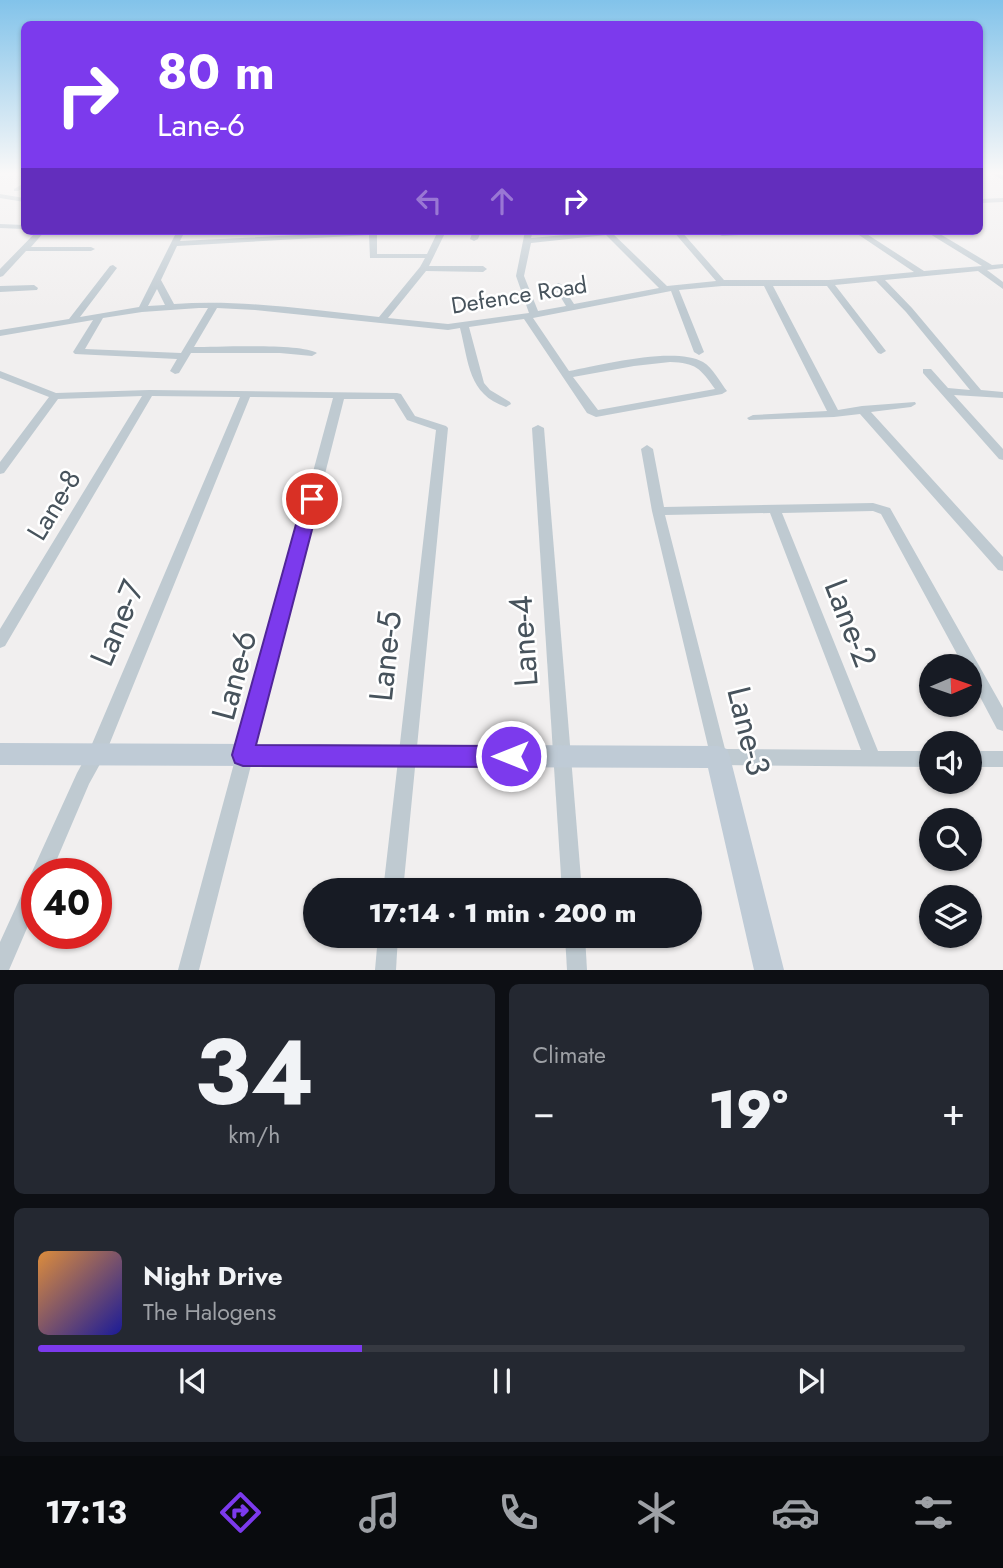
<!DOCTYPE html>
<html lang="en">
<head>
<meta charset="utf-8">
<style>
	body { margin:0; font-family:Jost,sans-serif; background:#242831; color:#f1f3f6; height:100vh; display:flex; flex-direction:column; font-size:26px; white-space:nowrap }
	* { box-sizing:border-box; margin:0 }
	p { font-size:23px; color:#9ea1a6 }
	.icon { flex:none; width:38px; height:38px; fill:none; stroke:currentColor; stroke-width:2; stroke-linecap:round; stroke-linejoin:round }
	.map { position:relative; height:970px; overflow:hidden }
	.details { display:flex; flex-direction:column; gap:14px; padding:14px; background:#0d0f14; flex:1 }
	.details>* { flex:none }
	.hud { position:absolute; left:21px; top:21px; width:962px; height:214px; border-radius:10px; box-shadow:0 2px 5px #0004; background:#7c3aed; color:#fff; overflow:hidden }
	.needle { width:46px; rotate:88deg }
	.fabs { position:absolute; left:919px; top:654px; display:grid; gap:14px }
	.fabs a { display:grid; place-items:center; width:63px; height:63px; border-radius:50%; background:#171b24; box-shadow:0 2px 5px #0004; font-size:35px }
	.speed { position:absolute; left:21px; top:858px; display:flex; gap:14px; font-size:35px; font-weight:700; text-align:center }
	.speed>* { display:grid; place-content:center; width:91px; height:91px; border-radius:50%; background:#171b24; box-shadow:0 2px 5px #0004; line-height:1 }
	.speed .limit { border:10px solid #d22; background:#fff; color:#111 }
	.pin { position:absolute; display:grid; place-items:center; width:60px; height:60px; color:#fff; margin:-30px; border:4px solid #fff; border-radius:50%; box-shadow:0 2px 7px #0007 }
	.me { position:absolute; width:77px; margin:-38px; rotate:270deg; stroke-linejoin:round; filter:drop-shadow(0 0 5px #0008) }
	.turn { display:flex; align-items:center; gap:24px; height:147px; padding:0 21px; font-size:32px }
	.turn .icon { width:91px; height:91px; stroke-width:2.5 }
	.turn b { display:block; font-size:49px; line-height:60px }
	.lanes { display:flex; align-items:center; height:66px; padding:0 21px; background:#0003; justify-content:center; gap:35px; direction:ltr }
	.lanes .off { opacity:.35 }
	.big { font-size:52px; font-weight:800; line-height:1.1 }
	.details .widget { flex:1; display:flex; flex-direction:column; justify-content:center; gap:10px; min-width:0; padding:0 24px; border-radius:10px; background:#242831 }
	.details .dial { align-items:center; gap:0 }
	.dial b { font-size:91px; line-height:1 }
	.song { display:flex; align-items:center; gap:21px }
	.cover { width:84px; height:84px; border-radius:10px; background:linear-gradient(135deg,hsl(30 70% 55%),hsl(240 70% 35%)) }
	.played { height:7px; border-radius:4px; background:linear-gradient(90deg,#7c3aed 35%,#363941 35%) }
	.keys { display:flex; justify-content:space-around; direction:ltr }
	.heat { display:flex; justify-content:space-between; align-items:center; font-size:38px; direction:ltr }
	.details .tiles { flex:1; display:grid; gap:14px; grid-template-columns:1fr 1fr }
	.widget:last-child { grid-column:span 2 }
	.trip { position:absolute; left:303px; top:878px; width:399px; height:70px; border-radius:35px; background:#171b24; box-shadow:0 2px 5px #0004; font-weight:800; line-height:70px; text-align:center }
	.menu { display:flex; height:112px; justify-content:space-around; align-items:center; background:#090b0e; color:#9ea1a6 }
	.menu .icon { width:49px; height:49px }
	.menu .on { color:#7c3aed }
	.menu b { font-size:32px; color:#f1f3f6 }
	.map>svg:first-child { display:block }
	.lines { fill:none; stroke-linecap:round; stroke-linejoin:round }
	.street { fill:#bfcad1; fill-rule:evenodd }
	.secondary { fill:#bfcbd6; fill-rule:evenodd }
	.route { fill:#7c3aed; stroke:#51269a; stroke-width:2 }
	.labels { text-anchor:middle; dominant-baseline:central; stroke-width:5; stroke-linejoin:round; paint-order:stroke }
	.far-street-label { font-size:23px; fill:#47535c; stroke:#fff }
	.street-label { font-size:28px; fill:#47535c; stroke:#fff }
	.near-street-label { font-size:33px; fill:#47535c; stroke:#fff }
</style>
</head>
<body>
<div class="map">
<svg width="1003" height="970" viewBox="0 0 1003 970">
	<rect width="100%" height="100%" fill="#f1efef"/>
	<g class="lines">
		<!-- street -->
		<g class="street">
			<polygon points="993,174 1003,175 1003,180 994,175"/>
			<polygon points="24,183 24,188 18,191 14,191 14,189"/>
			<polygon points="0,194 24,198 24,202 0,198"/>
			<polygon points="1003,198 1003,202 980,203 980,199"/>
			<polygon points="0,224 24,225 24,229 0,228"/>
			<polygon points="37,231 45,231 31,247 91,247 95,249 91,251 26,251 3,276 0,277 0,269"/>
			<path d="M177,231H185L180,241L377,231V254H427L438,231H446L429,266H483L487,269L483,272L426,271L388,318L448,324L529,313L516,276L525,231H533L531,238L610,231L667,286L716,281L673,231H681L724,280H829L914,272L853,231H862L924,271L982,266L925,231H935L992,265L1003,264V268L987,270L1003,282V289L978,271L885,280L912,308L981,390L1003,392V398L954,395L1003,449V460L999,459L923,373V369H931L948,388L970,390L906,312L876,281L835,285L886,351L881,354L878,353L827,286H773L838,410L862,406L915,402L916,404L911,407L871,412L1003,557V571L998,570L860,414L834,417L749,420L747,418L753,415L827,411L764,286H722L679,290L704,352L699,355L694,352L671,291L533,318L569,371C602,365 674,346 703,362C713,368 720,382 727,391L722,394L596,417L587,413L524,319L469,327L484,383L490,390L510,402L511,404L506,407C468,394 469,363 460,328L448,330L255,310L217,308L194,347C218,347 301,343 317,353L312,356L280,353H191L179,373L175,374L170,371L177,359L75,354L73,352L93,320L0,336V330L69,319L110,266L113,265L117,268L80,317L139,307ZM369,235L370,258H425L420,267L379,317C311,310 242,299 174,304L161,280L177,246ZM606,235L659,288L574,304L561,284L558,283L554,286L566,306L538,311L524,276L531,243ZM157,289L165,305L148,306ZM199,308H208L181,353L85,349L103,318L142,312ZM670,362C696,363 700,368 715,389L598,410L573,377L634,366Z"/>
			<polygon points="473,231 481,231 478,239 474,241 470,239"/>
			<polygon points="734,231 779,231 775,233 722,236 718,234 722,232"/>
			<polygon points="34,285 38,288 37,290 0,292 0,286"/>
			<polygon points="0,371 56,393 149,390 397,393 401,394 415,416 446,426 448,428 403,891 383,891 436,430 407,420 394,399 344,399 199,970 178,970 333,398 250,397 105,755 89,784 51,873 37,873 37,905 9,970 0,970 0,942 77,773 89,751 240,397 152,396 5,646 0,648 0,629 142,396 58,399 4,473 0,474 0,462 49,397 0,378"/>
			<polygon points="538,425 544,428 582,891 562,891 532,428"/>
			<path d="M647,445L653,449L664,507L873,503L890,508L1003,708V731L997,729L970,678V667H964L881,514L873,511L782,513L878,751H931V767L718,765L712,763L652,511L641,449ZM770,513L861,750L725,749L665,515Z"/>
			<rect x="970" y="751" width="33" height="16"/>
			<polygon points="378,936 398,936 396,970 375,970"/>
			<polygon points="565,936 585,936 587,970 567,970"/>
		</g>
		<!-- secondary -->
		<polygon class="secondary" points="0,743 718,746 727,749 730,757 784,970 754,970 708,768 0,765"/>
	</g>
	<!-- sky -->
	<linearGradient id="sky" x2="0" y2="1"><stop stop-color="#82c3ea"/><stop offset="0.56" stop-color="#f9f8f8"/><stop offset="1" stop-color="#f9f8f8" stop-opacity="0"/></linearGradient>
	<rect width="1003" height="309" fill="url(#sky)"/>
	<!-- route -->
	<polygon class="route" points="312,493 320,499 256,745 511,746 519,749 522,756 519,764 511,767 243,766 235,763 232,755 303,499"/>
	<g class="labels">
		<!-- far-street labels -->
		<g class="far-street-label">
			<text transform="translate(519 295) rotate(-9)">Defence Road</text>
		</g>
		<!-- street labels -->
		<g class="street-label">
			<text transform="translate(54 505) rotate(-59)">Lane-8</text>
		</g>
		<!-- near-street labels -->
		<g class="near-street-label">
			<text transform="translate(117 623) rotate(-67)">Lane-7</text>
			<text transform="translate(851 623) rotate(69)">Lane-2</text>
			<text transform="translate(523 641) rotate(-94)">Lane-4</text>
			<text transform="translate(385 656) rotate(-84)">Lane-5</text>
			<text transform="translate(234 675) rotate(-75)">Lane-6</text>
			<text transform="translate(749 731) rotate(76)">Lane-3</text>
		</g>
	</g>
</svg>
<div class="fabs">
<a><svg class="needle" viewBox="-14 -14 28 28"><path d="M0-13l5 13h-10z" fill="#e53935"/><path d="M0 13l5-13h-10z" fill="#9ea1a6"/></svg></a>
<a><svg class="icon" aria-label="sound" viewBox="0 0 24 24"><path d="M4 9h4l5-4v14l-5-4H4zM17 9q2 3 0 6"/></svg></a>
<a><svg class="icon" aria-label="search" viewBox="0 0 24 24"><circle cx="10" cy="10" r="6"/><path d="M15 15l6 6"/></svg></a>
<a><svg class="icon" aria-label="layers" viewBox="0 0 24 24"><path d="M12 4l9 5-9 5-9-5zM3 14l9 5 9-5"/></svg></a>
</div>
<div class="speed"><div class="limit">40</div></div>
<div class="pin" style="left:312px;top:499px;background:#d93025"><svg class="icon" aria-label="arrive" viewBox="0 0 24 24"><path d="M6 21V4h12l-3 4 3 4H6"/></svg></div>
<svg class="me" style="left:511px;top:756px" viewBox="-20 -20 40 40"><circle r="17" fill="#7c3aed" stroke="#fff" stroke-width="3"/><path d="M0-11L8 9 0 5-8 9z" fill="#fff"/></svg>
<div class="trip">17:14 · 1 min · 200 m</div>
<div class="hud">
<div class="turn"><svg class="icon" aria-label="right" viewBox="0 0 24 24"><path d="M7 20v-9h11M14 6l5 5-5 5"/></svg><div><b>80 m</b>Lane-6</div></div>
<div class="lanes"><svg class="icon off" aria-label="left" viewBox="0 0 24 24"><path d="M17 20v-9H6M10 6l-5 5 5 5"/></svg><svg class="icon off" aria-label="ahead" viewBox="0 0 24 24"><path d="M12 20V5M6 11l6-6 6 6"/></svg><svg class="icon" aria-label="right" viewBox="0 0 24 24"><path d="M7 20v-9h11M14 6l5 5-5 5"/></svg></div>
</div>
</div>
<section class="details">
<div class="tiles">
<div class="widget dial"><b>34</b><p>km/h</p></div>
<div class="widget"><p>Climate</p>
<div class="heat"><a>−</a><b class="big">19°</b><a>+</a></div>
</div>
<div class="widget">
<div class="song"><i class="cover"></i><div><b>Night Drive</b><p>The Halogens</p></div></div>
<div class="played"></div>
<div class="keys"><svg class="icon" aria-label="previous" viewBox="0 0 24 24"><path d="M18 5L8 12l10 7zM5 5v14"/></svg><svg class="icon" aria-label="pause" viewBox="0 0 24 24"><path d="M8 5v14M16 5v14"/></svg><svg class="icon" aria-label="next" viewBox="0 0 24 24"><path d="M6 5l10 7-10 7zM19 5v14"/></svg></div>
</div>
</div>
</section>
<nav class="menu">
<b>17:13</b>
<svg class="icon on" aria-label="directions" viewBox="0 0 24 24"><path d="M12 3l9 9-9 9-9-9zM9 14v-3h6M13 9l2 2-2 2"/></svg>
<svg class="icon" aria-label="music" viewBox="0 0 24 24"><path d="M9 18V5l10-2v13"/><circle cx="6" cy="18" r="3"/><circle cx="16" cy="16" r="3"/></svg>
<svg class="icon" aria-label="phone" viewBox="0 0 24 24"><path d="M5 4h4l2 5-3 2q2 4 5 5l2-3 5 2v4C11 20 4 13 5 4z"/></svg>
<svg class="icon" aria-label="climate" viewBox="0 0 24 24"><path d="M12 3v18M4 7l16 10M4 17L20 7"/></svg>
<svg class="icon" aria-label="car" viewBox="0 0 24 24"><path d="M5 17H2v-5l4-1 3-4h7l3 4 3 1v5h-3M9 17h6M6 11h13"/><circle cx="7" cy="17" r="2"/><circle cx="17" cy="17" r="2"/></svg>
<svg class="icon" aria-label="filters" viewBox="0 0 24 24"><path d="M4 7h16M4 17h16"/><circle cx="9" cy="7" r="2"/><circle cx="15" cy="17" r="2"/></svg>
</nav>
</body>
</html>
